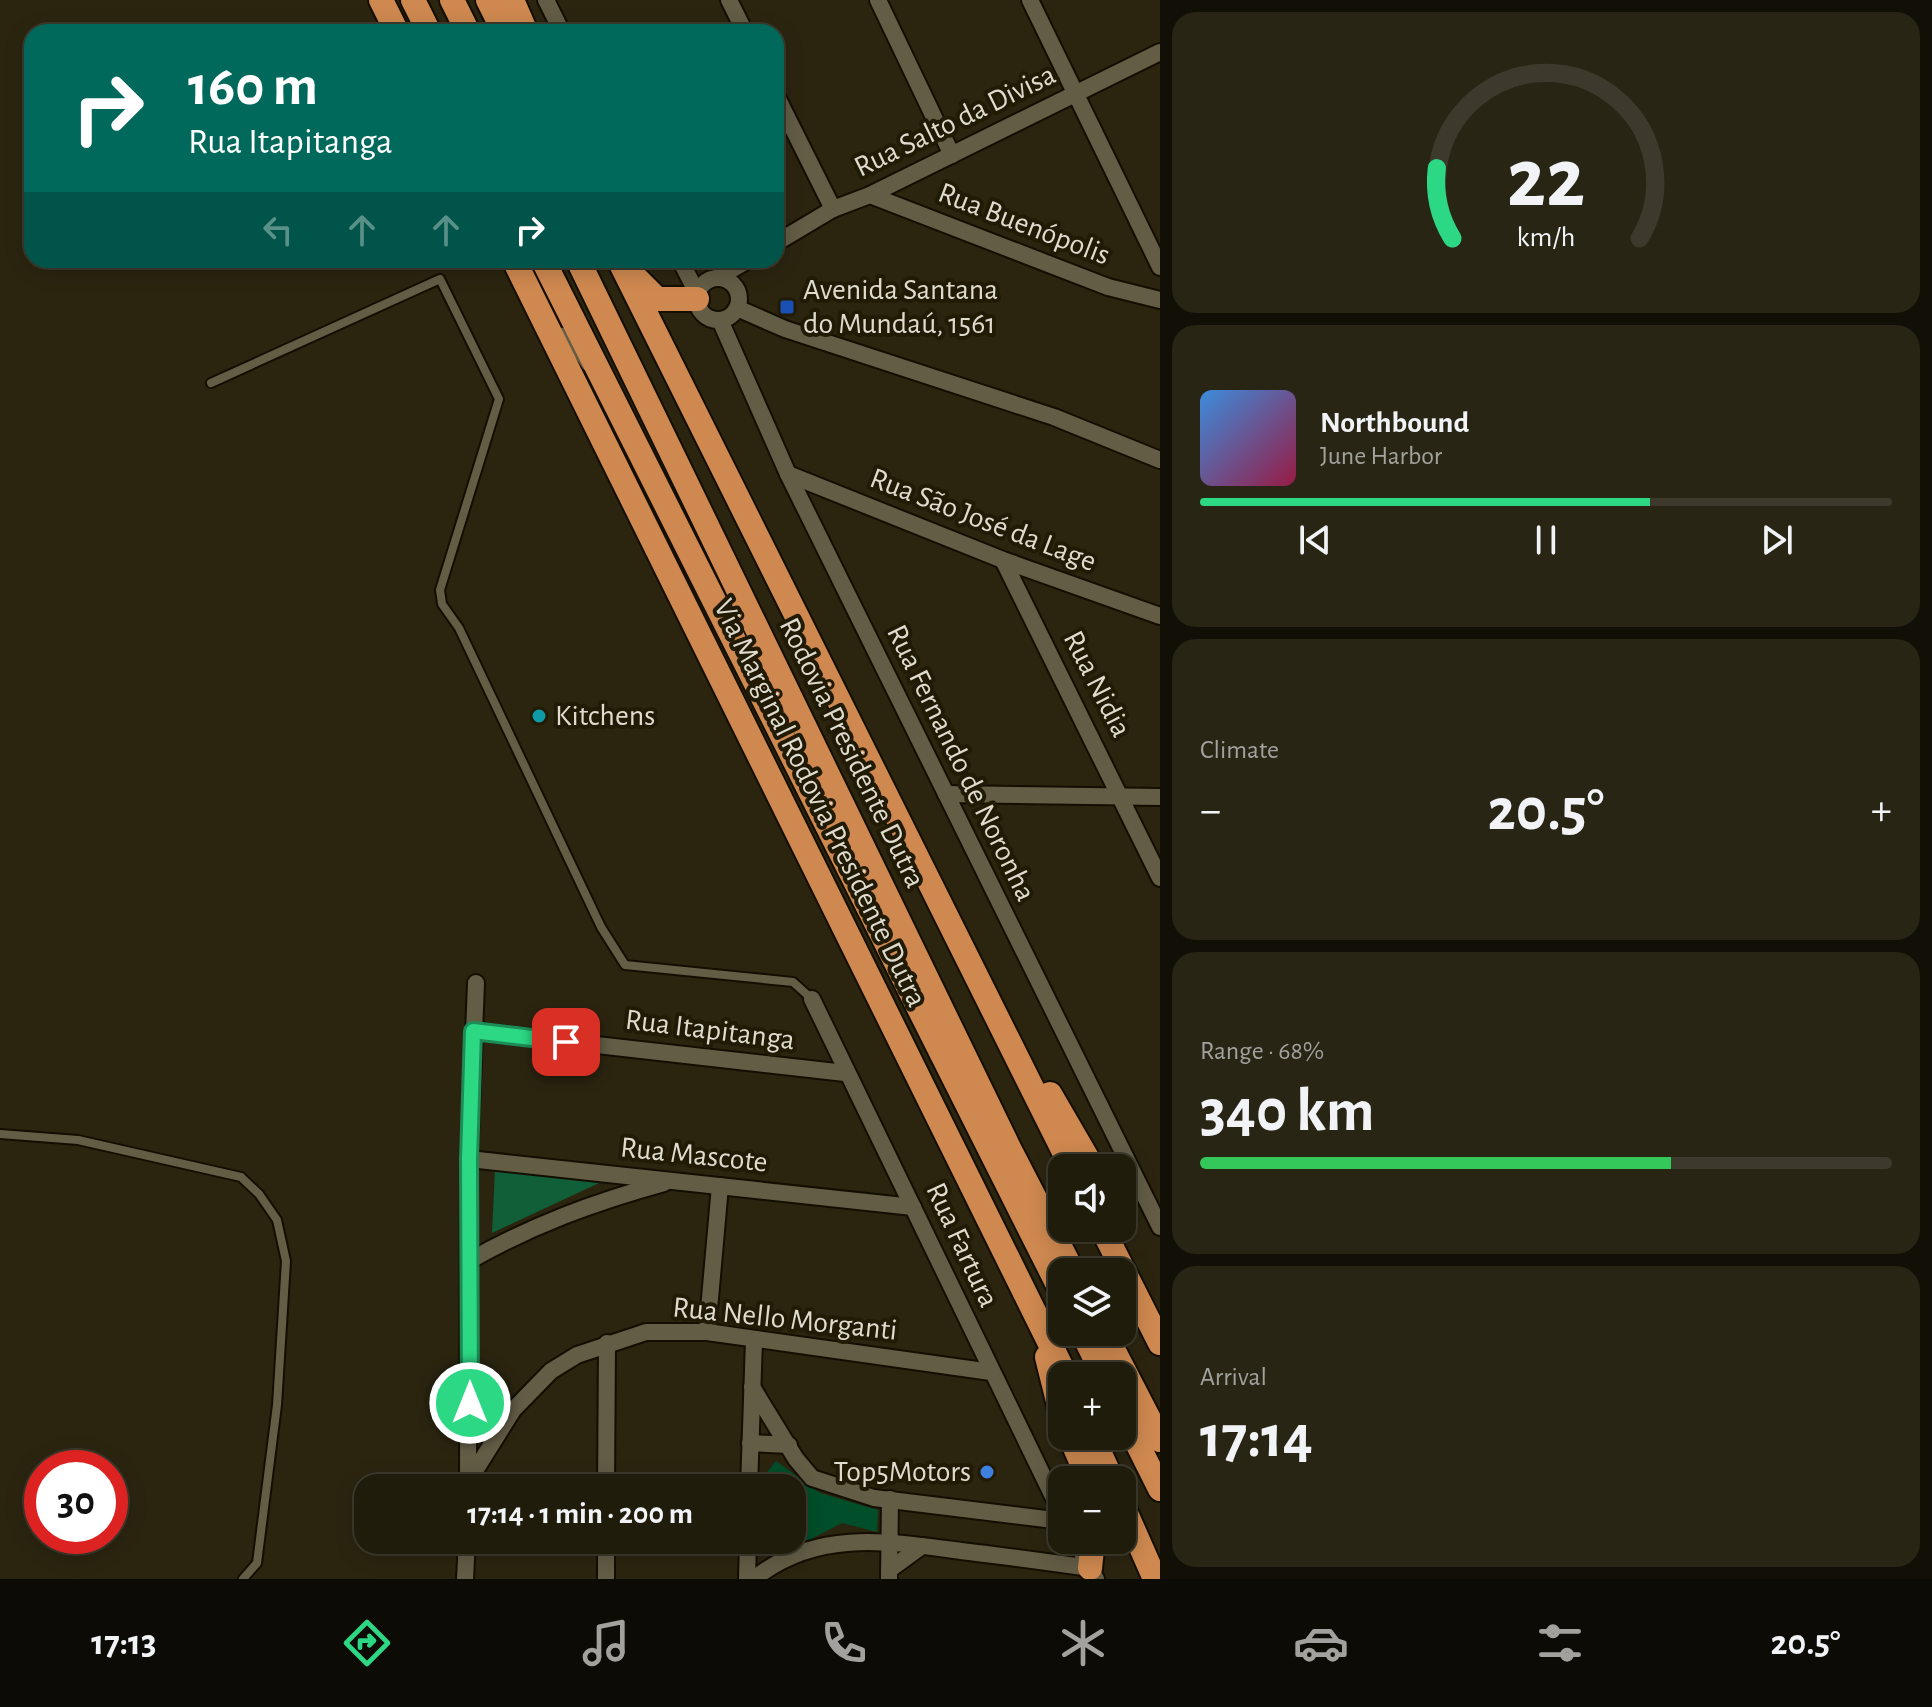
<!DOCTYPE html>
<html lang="en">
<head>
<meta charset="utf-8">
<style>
	body { margin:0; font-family:"Alegreya Sans",sans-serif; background:#282515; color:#f1f3f6; height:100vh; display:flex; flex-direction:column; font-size:30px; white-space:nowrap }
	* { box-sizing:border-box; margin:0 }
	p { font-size:26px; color:#a2a19d }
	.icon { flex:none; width:44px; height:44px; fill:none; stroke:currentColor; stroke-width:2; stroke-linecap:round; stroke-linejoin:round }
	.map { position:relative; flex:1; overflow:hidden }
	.details { display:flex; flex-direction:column; gap:12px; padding:12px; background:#120f07; width:772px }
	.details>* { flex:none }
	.top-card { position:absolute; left:24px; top:24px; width:760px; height:244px; border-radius:24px; box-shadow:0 4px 20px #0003,0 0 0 2px #3d3a2d; background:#00695c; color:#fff; overflow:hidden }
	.buttons { position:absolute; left:1048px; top:1154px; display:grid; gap:16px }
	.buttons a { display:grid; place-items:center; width:88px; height:88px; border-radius:16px; background:#201c0c; box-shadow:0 4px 20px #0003,0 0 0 2px #3d3a2d; font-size:40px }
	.speed { position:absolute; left:24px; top:1450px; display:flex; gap:16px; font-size:40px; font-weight:700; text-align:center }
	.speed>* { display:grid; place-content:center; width:104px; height:104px; border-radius:50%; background:#201c0c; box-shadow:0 4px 20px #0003,0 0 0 2px #3d3a2d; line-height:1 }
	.speed .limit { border:12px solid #d22; background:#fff; color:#111 }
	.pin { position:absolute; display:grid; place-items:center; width:68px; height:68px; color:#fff; margin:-34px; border-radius:16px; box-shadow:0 4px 12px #0006 }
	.me { position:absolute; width:88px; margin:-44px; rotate:0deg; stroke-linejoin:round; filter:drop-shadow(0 0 6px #0008) }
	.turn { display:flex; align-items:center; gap:28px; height:168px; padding:0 32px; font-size:36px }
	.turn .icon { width:104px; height:104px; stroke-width:2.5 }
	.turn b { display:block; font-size:56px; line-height:68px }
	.lanes { display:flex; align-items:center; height:76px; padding:0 32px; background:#0003; justify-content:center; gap:40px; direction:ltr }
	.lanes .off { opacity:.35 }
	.big { font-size:60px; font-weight:600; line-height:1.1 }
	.details .tile { flex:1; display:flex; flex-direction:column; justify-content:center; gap:12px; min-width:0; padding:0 28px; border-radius:24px; background:#282515 }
	.details .dial { align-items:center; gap:0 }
	.dial svg { height:208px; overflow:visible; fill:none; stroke:#3d3a2d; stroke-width:7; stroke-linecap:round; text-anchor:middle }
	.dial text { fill:#f1f3f6; stroke:none }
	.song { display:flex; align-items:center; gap:24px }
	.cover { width:96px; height:96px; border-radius:12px; background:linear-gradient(135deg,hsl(210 70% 55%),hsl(340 70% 35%)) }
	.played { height:8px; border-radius:4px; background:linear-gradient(90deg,#2cd884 65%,#3d3a2d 65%) }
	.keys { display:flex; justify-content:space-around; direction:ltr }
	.heat { display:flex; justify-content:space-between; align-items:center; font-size:44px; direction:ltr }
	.charge { height:12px; border-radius:6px; background:linear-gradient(90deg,#34c759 68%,#3d3a2d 0) }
	.trip { position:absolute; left:354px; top:1474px; width:452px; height:80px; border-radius:24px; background:#201c0c; box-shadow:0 4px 20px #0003,0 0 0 2px #3d3a2d; font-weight:600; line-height:80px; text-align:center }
	.tab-bar { display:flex; height:128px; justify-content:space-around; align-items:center; background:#0d0b05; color:#a2a19d }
	.tab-bar .icon { width:56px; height:56px }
	.tab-bar .current { color:#2cd884 }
	.tab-bar b { font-size:36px; color:#f1f3f6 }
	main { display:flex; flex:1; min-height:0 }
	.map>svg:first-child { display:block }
	.green { fill:#004e2a }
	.forest { fill:#115f38 }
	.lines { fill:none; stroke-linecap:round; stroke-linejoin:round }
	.service-casing { stroke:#130e00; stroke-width:12 }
	.minor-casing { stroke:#130e00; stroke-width:20 }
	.motorway-casing { stroke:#130e00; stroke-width:28 }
	.service { stroke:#635d46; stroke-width:8 }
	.minor { stroke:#635d46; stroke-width:16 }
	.motorway { stroke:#cf8950; stroke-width:24 }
	.route-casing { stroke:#1d8c56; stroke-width:20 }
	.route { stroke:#2cd884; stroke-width:14 }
	.transit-dot { fill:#1a4fb4; stroke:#211b06; stroke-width:3 }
	.culture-dot { fill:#0f9aa8; stroke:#211b06; stroke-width:3 }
	.shop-dot { fill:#3f7fe0; stroke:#211b06; stroke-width:3 }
	.labels { text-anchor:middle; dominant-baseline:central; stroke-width:8; stroke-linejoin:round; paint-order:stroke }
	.street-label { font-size:30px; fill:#dfdbce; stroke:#211b06 }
	.poi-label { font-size:30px; fill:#dfdbce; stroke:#211b06; text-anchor:start }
</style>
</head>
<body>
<main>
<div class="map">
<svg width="1160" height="1579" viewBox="0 0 1160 1579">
	<rect width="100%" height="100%" fill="#2b2510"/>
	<!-- green -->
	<polygon class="green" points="776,1461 820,1493 878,1510 877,1532 842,1523 811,1539 762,1552 762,1540 792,1540 792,1488 764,1488 764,1476"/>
	<!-- forest -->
	<polygon class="forest" points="495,1170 599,1183 492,1233"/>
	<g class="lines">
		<!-- service casing -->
		<g class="service-casing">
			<g id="service">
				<polyline points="562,332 586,366"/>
				<polyline points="211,383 440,279 499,399 440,590 442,604 459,628 601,927 625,965 793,982 812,999"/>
				<polyline points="0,1134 78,1140 241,1177 259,1194 277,1220 286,1261 277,1405 257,1563 243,1579"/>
			</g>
		</g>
		<!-- minor casing -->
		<g class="minor-casing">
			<g id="minor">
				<polyline points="546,0 562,32"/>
				<polyline points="729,0 745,32"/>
				<polyline points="878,0 952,155"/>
				<polyline points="1030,0 1160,267"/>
				<polyline points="776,95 833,209"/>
				<polyline points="870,195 1108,287 1160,300"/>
				<polyline points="776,243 833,209 870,195 1160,52"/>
				<polyline points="680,260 697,293"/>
				<polyline points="719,277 748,260"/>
				<circle cx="718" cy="299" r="21"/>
				<polyline points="737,308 785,329 1054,417 1160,460"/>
				<polyline points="720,320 788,474 1160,1227"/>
				<polyline points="788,474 1003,560 1160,616"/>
				<polyline points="1003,560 1160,878"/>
				<polyline points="946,794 1160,797"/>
				<polyline points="812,999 1062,1515"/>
				<polyline points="473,1031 845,1073"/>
				<polyline points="469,1159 913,1207"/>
				<path d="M469,1261C532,1225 595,1202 664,1183"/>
				<polyline points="707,1332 720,1186"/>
				<polyline points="752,1387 796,1459 812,1478 874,1498 1062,1521"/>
				<polyline points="470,1403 506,1421"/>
				<polyline points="750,1443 789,1445"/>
				<polyline points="468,1478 469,1159 476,983"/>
				<polyline points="468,1482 513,1410 551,1371 577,1355 646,1332 707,1332 991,1372"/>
				<polyline points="606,1488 607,1343"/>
				<polyline points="749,1488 754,1340"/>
				<polyline points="1075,1540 1096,1579"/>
				<polyline points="889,1570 922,1546"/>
				<polyline points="465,1579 467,1540"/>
				<polyline points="606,1579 606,1540"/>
				<polyline points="747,1579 748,1540"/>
				<path d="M754,1579C815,1529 888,1541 961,1551C1004,1556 1047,1562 1090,1568"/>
				<polyline points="889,1579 890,1499"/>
			</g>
		</g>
		<!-- motorway casing -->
		<g class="motorway-casing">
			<g id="motorway">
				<polyline points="381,0 397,32"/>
				<polyline points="413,0 429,32"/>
				<polyline points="452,0 468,32"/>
				<polyline points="488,0 504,32"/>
				<polyline points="512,0 526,32"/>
				<polyline points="514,260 1066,1376"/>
				<polyline points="543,260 1062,1293"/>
				<polyline points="578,260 1010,1150 1073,1272"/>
				<polyline points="619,260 1072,1168"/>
				<polyline points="636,278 657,299 697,299"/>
				<polyline points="1050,1094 1093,1168"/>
				<polyline points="1102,1228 1160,1343"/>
				<polyline points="1082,1332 1104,1376"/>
				<polyline points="1104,1332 1160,1440"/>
				<polyline points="1047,1357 1062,1417"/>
				<polyline points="1122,1413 1160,1489"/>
				<polyline points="1070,1436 1089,1480"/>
				<polyline points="1092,1436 1112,1480"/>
				<polyline points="1122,1504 1155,1579"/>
				<polyline points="1090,1568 1093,1540"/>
			</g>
		</g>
		<!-- service -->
		<use href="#service" class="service"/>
		<!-- minor -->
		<use href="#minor" class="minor"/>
		<!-- motorway -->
		<use href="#motorway" class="motorway"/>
	</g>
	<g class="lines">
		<!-- route casing -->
		<g class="route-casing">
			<polyline id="route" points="470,1403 469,1159 473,1031 566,1042"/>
		</g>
		<!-- route -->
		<use href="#route" class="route"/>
	</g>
	<!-- markers -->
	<rect class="transit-dot" x="779" y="299" width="16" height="16" rx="4"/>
	<circle class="culture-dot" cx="539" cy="716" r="8"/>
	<circle class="shop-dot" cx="987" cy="1472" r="8"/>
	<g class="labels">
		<!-- street labels -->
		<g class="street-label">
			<text transform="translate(955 121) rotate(-26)">Rua Salto da Divisa</text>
			<text transform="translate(1024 224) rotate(21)">Rua Buenópolis</text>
			<text transform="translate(983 520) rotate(21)">Rua São José da Lage</text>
			<text transform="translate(1097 684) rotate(63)">Rua Nidia</text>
			<text transform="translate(852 753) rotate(64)">Rodovia Presidente Dutra</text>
			<text transform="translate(961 763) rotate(64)">Rua Fernando de Noronha</text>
			<text transform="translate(820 803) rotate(64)">Via Marginal Rodovia Presidente Dutra</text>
			<text transform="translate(710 1030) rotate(7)">Rua Itapitanga</text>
			<text transform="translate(694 1155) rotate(6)">Rua Mascote</text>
			<text transform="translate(962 1245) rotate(65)">Rua Fartura</text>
			<text transform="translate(785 1319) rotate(6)">Rua Nello Morganti</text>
		</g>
		<!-- poi labels -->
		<g class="poi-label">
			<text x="803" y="290">Avenida Santana<tspan x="803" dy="34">do Mundaú, 1561</tspan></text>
			<text x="555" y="716">Kitchens</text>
			<text x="971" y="1472" text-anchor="end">Top5Motors</text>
		</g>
	</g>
</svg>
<div class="buttons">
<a><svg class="icon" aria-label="sound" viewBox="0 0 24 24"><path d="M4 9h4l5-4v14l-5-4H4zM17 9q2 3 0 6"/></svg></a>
<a><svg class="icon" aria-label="layers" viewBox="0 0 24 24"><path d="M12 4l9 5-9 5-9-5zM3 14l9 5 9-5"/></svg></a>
<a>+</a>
<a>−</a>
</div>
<div class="speed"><div class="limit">30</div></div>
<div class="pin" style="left:566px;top:1042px;background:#d93025"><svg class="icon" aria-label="arrive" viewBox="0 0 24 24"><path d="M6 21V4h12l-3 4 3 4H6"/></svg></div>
<svg class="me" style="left:470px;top:1403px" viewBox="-20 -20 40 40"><circle r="17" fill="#2cd884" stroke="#fff" stroke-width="3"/><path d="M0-11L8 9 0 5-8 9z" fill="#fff"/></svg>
<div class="trip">17:14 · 1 min · 200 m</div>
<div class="top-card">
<div class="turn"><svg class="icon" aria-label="right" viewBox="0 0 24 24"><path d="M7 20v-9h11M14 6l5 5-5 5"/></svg><div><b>160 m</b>Rua Itapitanga</div></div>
<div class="lanes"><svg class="icon off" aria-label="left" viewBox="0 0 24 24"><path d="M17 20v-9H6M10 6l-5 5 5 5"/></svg><svg class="icon off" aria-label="ahead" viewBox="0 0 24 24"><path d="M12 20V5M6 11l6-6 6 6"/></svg><svg class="icon off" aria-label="ahead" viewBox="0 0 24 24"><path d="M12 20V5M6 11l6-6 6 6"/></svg><svg class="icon" aria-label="right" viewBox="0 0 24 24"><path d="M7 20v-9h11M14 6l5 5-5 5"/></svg></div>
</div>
</div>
<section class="details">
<div class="tile dial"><svg viewBox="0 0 100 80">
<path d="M14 69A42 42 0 1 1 86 69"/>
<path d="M14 69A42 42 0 0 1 8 42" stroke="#2cd884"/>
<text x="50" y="56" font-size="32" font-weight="700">22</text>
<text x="50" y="72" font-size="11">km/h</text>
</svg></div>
<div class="tile">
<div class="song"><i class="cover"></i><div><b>Northbound</b><p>June Harbor</p></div></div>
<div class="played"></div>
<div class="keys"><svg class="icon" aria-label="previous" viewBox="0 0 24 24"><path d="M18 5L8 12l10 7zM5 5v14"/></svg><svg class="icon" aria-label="pause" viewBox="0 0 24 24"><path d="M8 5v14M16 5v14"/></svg><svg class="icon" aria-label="next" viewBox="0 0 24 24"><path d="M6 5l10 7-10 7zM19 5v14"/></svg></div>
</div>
<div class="tile"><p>Climate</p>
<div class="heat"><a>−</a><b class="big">20.5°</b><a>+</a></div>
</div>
<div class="tile"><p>Range · 68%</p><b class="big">340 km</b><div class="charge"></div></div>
<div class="tile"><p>Arrival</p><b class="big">17:14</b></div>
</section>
</main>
<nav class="tab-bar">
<b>17:13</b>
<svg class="icon current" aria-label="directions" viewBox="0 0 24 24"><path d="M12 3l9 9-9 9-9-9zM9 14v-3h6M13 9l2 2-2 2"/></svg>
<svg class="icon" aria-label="music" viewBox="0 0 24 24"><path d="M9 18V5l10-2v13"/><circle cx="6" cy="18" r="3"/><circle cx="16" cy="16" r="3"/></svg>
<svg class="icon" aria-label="phone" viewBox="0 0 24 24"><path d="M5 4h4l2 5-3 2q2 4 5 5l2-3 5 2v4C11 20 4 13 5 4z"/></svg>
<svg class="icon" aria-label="climate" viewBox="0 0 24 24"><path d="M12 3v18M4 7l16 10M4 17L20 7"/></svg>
<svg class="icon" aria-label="car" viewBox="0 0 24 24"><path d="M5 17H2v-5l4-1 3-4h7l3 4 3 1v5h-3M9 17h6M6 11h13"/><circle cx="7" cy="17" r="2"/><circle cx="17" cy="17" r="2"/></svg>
<svg class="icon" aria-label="filters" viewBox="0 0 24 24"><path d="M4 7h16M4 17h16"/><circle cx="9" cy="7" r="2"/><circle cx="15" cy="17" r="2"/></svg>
<b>20.5°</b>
</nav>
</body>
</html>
